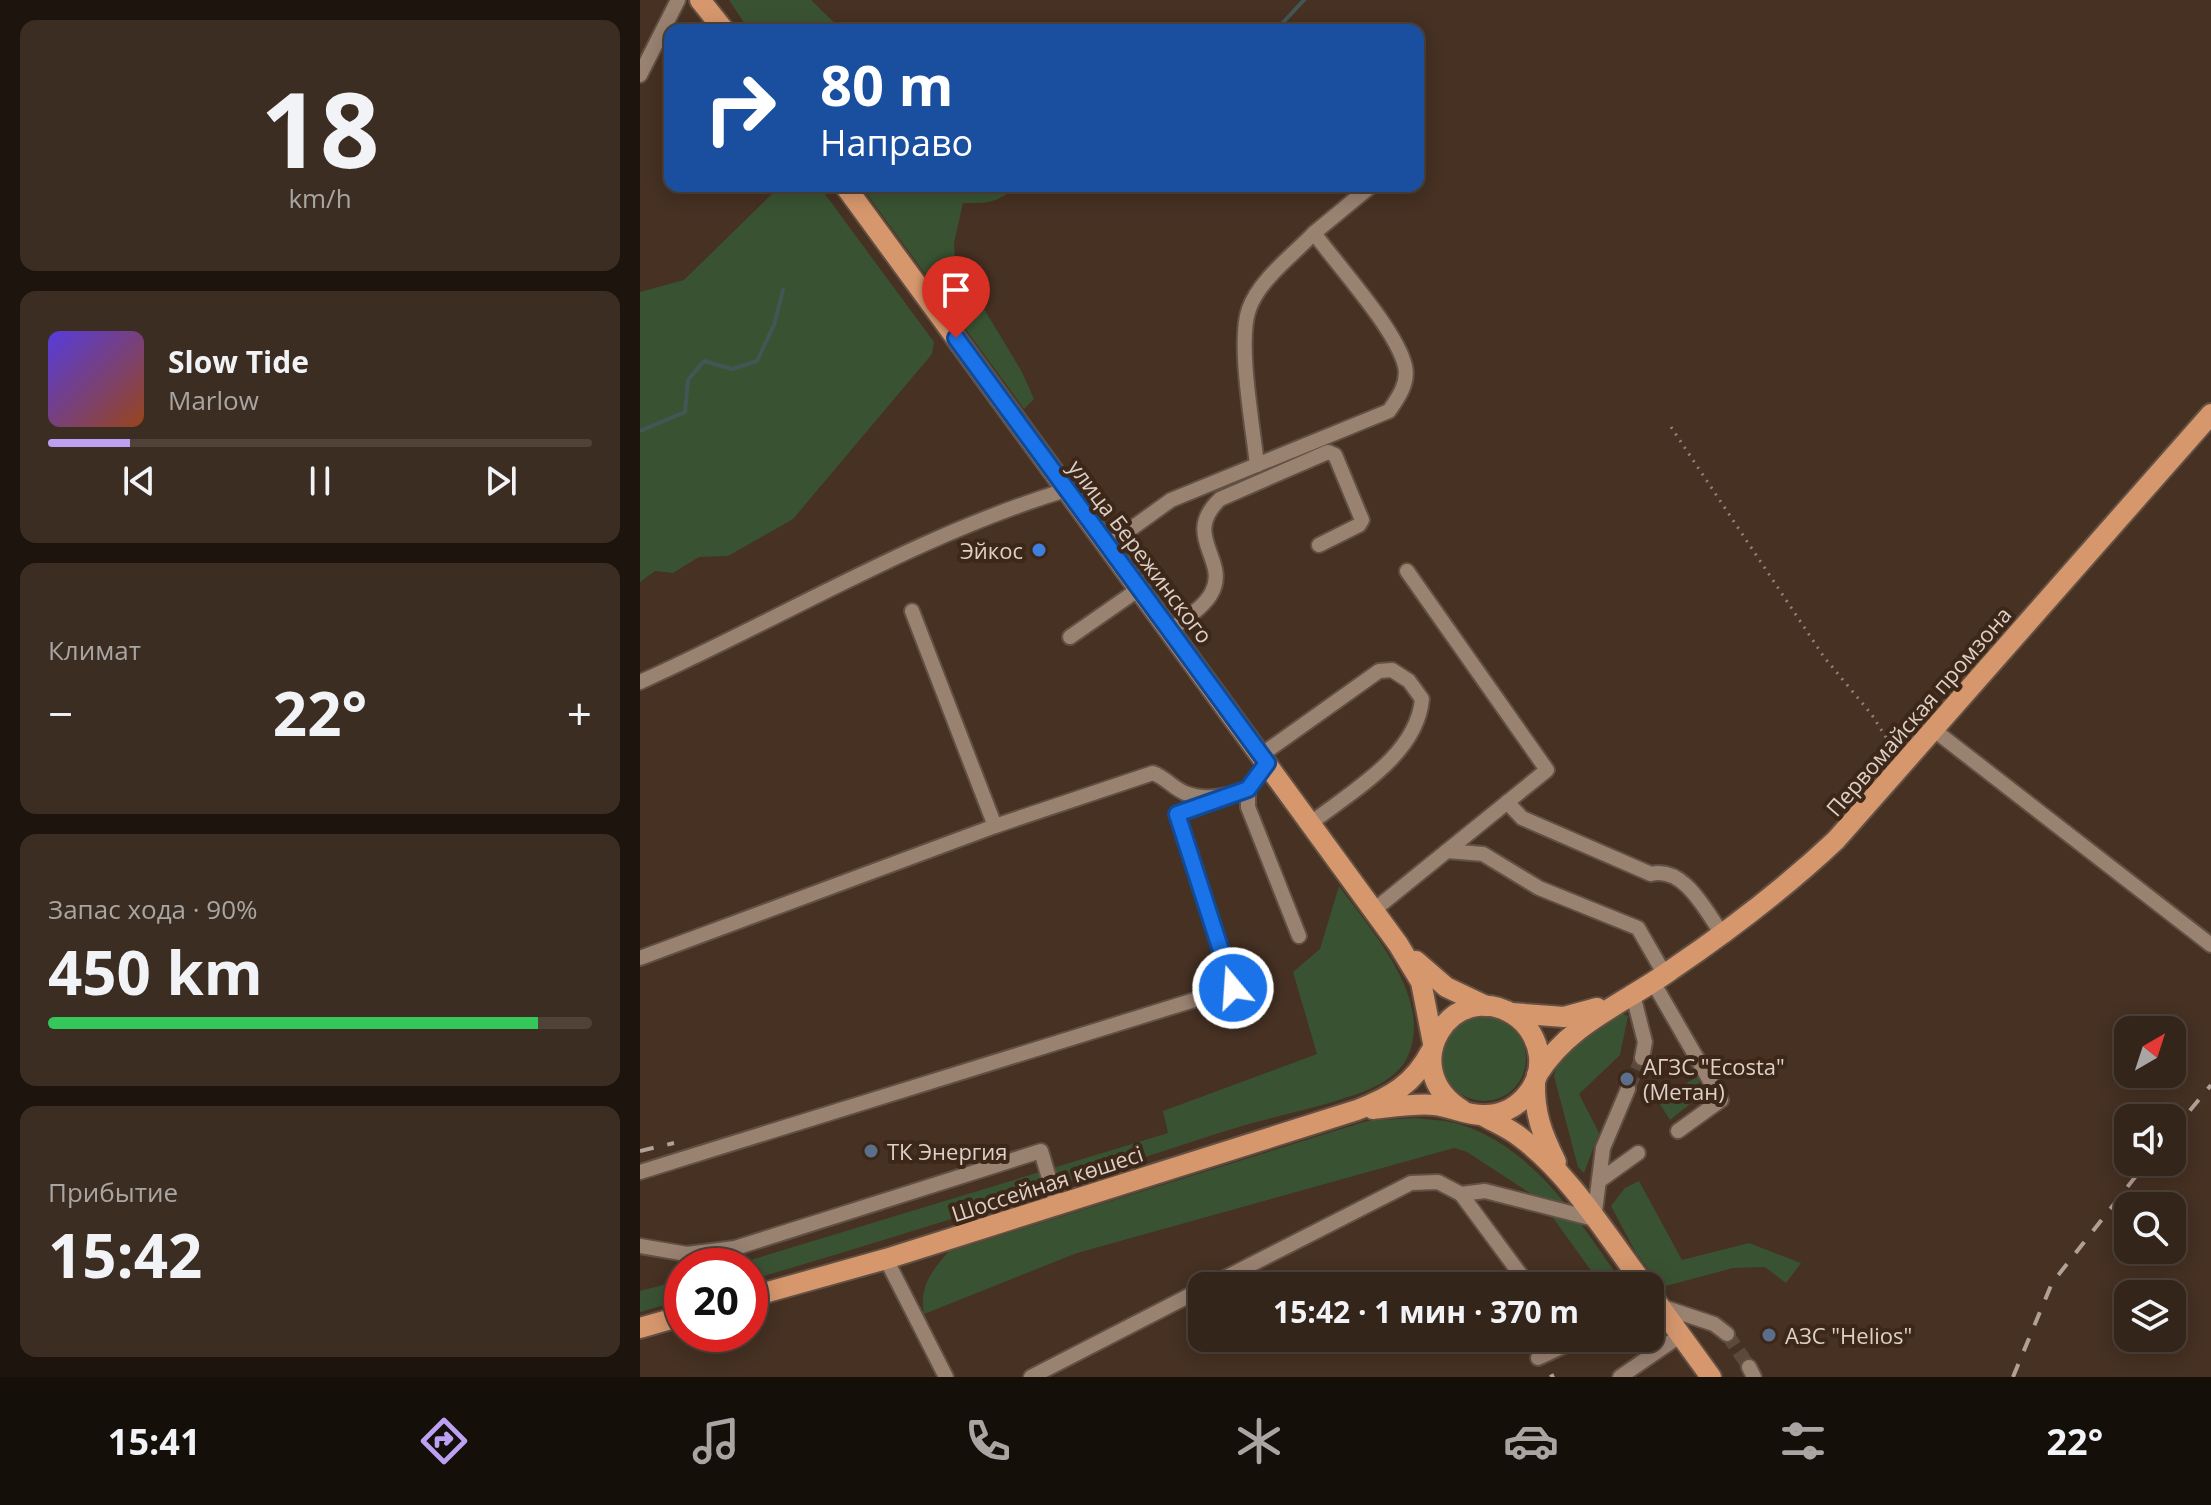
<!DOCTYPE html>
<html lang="ru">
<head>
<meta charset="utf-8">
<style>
	body { margin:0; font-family:"Open Sans",sans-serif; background:#3c2d23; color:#f1f3f6; height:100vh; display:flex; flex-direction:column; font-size:30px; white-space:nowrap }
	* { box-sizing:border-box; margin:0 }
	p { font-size:26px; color:#a9a5a2 }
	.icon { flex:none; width:44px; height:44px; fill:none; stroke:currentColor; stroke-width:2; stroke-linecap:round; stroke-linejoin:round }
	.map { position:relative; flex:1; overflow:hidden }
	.side { display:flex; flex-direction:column; gap:20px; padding:20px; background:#1d140e; width:640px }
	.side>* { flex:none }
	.banner { position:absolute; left:24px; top:24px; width:760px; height:168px; border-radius:16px; box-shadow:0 4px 20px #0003,0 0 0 2px #4e4239; background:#1a4fa0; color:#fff; overflow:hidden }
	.needle { width:52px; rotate:39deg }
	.fabs { position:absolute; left:1474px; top:1016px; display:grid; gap:16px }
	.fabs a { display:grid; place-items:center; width:72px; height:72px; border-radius:16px; background:#34251a; box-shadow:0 4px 20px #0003,0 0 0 2px #4e4239; font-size:40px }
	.speed { position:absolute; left:24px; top:1248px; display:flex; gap:16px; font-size:40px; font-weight:700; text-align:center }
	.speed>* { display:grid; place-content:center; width:104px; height:104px; border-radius:50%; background:#34251a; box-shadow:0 4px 20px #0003,0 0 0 2px #4e4239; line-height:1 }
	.speed .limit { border:12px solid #d22; background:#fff; color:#111 }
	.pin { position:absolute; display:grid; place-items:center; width:68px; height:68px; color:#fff; margin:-82px -34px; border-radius:50% 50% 50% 0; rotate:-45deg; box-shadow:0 0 8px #0007 }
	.pin .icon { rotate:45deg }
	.me { position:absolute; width:88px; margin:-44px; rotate:342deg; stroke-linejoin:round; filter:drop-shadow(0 0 6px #0008) }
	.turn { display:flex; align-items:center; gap:28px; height:168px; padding:0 24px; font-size:36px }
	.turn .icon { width:104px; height:104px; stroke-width:2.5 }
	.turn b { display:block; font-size:56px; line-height:68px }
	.big { font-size:60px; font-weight:700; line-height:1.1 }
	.side .widget { flex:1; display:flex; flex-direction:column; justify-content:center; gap:12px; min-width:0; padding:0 28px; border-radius:16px; background:#3c2d23 }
	.side .dial { align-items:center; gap:0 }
	.dial b { font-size:104px; line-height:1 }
	.song { display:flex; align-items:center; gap:24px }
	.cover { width:96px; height:96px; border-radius:12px; background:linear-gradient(135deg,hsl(250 70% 55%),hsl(20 70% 35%)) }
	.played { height:8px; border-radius:4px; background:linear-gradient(90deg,#bca0f2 15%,#4e4239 15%) }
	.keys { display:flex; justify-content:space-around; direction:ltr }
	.heat { display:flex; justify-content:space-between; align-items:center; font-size:44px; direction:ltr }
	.charge { height:12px; border-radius:6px; background:linear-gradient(90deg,#34c759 90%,#4e4239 0) }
	.trip { position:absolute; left:548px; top:1272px; width:476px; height:80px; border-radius:16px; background:#34251a; box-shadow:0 4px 20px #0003,0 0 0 2px #4e4239; font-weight:700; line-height:80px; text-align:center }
	.tabs { display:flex; height:128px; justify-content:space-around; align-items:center; background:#150f0a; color:#a9a5a2 }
	.tabs .icon { width:56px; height:56px }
	.tabs .selected { color:#bca0f2 }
	.tabs b { font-size:36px; color:#f1f3f6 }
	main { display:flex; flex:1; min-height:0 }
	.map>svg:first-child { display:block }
	.green { fill:#395332 }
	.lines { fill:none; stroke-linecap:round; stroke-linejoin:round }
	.stream { stroke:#425656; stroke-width:4 }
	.minor-tunnel { stroke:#5d493c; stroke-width:14; stroke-dasharray:14 7; stroke-linecap:butt }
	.minor-casing { stroke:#615043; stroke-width:18 }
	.major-casing { stroke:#615043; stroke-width:24 }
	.path { stroke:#928175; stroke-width:3; stroke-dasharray:2 6; stroke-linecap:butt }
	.minor { stroke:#9a8271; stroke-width:14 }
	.major { stroke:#d7976d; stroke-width:20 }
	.rail { stroke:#b0a096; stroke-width:4; stroke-dasharray:14 14; stroke-linecap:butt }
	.route-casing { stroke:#114b97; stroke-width:20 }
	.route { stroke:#1a73e8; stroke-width:14 }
	.shop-dot { fill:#3f7fe0; stroke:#3c2719; stroke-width:3 }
	.service-dot { fill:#5c6f8a; stroke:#3c2719; stroke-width:3 }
	.labels { text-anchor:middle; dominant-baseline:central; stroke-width:8; stroke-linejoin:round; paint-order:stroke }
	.poi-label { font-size:22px; fill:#ddd0c7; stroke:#3c2719; text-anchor:start }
	.street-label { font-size:22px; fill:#ddd0c7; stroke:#3c2719 }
</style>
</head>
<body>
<main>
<section class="side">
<div class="widget dial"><b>18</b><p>km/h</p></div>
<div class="widget">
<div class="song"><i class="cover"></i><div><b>Slow Tide</b><p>Marlow</p></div></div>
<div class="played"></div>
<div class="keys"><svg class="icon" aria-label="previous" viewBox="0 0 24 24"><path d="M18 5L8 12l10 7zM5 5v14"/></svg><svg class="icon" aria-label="pause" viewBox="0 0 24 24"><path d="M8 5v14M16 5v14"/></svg><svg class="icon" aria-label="next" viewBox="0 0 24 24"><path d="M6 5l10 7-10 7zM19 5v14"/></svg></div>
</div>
<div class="widget"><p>Климат</p>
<div class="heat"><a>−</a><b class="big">22°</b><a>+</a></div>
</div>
<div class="widget"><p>Запас хода · 90%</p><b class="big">450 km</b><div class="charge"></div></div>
<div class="widget"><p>Прибытие</p><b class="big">15:42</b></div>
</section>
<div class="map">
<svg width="1571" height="1377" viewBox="0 0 1571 1377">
	<rect width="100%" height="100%" fill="#463123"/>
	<!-- green -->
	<g class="green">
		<polygon points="89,0 171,0 202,30 109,30"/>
		<polygon points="140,186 179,186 294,342 292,354 153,519 88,556 59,557 33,573 15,571 0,582 0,292 44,280"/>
		<path d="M221,186H374C360,204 344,203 323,203L314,243L315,261L382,372L394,399L384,409Z"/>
		<path d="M699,886C731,931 795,999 767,1058C760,1073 740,1085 725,1091C678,1109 627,1117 579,1133C423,1184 268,1234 110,1280V1266H91L528,1133L523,1111L677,1054L653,972L680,949Z"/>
		<polygon points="980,1013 988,1016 980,1055 939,1094 959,1133 944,1173 938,1167 914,1076 920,1052"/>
		<circle cx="844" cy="1059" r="42"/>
		<polygon points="1058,1076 1061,1095 1030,1120 1018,1101"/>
		<path d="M776,1118C790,1120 806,1120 819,1124C898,1149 940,1224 985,1286H962L911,1215L901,1211L902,1201L827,1152L814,1148L437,1253L284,1314C279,1287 291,1272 308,1252L727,1121Z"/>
		<polygon points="999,1181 1042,1260 1109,1243 1161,1263 1146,1283 1125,1267 1093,1268 1022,1287 996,1253 971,1206 985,1188"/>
		<polygon points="42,1280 42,1300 0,1312 0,1291"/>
	</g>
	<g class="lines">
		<!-- stream -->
		<g class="stream">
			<polyline points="636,30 664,0"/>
			<polyline points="0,431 45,412 48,380 64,361 92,369 117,361 134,325 143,290"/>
		</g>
		<!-- minor-tunnel -->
		<g class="minor-tunnel">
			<polyline points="988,1089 1002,1058"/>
			<polyline points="1087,1334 1109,1367"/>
		</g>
		<!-- minor casing -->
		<g class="minor-casing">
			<g id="minor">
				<polyline points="0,75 38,0"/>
				<path d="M617,465C613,427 597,342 609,309C619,280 653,255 674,233"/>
				<path d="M467,546L531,500L749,411C758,398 769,383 765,366C756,329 698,266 674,233L731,186"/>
				<polyline points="272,611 355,826"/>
				<path d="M530,630C543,620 565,607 572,592C589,559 541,536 580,499L688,452L695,455L722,520L719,525L679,545"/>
				<polyline points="430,637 499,589"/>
				<path d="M0,682C143,618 275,536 426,490"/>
				<polyline points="1294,730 1571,945"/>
				<path d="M621,755L739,671L752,670L769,681L782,699C777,755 712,791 671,823"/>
				<polyline points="627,763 608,789 608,807 659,936"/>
				<path d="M867,802L882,818L1011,874C1045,866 1066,912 1083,935"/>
				<polyline points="807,851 843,854 899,888 998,928 1025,975"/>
				<polyline points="734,910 907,770 767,571"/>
				<path d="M0,958L355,826L513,773C526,778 533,788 545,793C565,801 589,796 608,789"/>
				<polyline points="1013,982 1081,1100 1038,1131"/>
				<polyline points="993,995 1005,1042 1002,1058"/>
				<polyline points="0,1172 593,988 537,814 591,795"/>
				<polyline points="959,1181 998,1153"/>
				<polyline points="821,1194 889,1286"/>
				<polyline points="0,1246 47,1254 95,1248 401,1151 417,1205"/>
				<polyline points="246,1259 306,1377"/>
				<polyline points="569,1286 771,1183 798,1182 821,1194 845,1191 954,1219 963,1148 988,1089"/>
				<polyline points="1020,1306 1074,1324 1087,1334"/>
				<polyline points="898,1358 930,1343 927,1338"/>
				<polyline points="1109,1367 1114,1377"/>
				<polyline points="391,1377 562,1289"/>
				<polyline points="980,1377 1041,1335"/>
			</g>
		</g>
		<!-- major casing -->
		<g class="major-casing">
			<g id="major">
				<polyline points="60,0 84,30"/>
				<polyline points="205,186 758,944 781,982 793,1043"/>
				<polyline points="776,961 806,987 846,1006"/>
				<polyline points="871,1013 924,1017 957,1008"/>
				<path d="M897,1075C931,1022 982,1005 1031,970C1090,930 1144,889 1196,840L1571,414"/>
				<path d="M895,1082C894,1113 902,1134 916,1162"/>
				<path d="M733,1109C753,1107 775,1103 795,1105C811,1107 827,1115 843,1115C875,1116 902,1088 899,1056C897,1040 888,1024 874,1015C812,976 754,1068 822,1110"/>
				<path d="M842,1115C854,1122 869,1128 880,1137C931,1175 967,1236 1005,1286"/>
				<polyline points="1010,1293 1071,1377"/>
				<path d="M110,1297L246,1259L717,1110C751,1097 774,1084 791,1051"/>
				<polyline points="0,1328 42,1316"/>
			</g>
		</g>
		<!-- path -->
		<polyline class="path" points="1031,427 1184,657 1232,715 1254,750"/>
		<!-- minor -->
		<use href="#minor" class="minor"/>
		<!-- major -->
		<use href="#major" class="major"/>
		<!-- rail -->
		<g class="rail">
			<polyline points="1532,1132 1571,1085"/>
			<polyline points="0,1151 34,1143"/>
			<polyline points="910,1377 914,1375"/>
			<polyline points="1373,1377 1412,1283 1507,1162"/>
		</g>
	</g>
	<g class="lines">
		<!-- route casing -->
		<g class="route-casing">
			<polyline id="route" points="316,338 627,763 608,789 537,814 593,988"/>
		</g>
		<!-- route -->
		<use href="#route" class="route"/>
	</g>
	<!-- markers -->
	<circle class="shop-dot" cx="399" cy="550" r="8"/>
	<g class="service-dot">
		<circle cx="987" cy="1079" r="8"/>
		<circle cx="231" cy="1151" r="8"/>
		<circle cx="1129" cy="1335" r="8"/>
	</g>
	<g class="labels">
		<!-- poi labels -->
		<g class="poi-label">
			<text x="383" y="550" text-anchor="end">Эйкос</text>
			<text x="1003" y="1066">АГЗС "Ecosta"<tspan x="1003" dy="25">(Метан)</tspan></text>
			<text x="247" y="1151">ТК Энергия</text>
			<text x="1145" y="1335">АЗС "Helios"</text>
		</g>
		<!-- street labels -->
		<g class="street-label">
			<text transform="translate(501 551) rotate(53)">улица Бережинского</text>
			<text transform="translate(1278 711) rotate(-49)">Первомайская промзона</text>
			<text transform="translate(407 1183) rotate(-18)">Шоссейная көшесі</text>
		</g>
	</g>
</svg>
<div class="fabs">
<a><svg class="needle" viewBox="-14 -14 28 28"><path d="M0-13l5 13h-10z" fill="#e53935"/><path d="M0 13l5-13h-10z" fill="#a9a5a2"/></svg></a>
<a><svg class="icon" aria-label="sound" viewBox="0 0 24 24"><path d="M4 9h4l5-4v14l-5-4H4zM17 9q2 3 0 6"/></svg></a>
<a><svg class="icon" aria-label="search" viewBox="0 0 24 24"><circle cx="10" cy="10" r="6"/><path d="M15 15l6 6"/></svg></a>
<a><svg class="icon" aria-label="layers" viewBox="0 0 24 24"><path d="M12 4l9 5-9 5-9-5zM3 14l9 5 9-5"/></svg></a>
</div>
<div class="speed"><div class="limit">20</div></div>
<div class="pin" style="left:316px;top:338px;background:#d93025"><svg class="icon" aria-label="arrive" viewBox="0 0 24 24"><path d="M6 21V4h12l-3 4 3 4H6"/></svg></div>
<svg class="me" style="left:593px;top:988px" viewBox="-20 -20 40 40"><circle r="17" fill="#1a73e8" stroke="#fff" stroke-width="3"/><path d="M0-11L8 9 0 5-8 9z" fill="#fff"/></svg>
<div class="trip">15:42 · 1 мин · 370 m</div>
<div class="banner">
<div class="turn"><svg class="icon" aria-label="right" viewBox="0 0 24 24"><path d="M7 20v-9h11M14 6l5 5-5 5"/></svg><div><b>80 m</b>Направо</div></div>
</div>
</div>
</main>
<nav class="tabs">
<b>15:41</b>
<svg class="icon selected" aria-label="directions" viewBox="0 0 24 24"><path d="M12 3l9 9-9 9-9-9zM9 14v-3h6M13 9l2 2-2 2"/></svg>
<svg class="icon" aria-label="music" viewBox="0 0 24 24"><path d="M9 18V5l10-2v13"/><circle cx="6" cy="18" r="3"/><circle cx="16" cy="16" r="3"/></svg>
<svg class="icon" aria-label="phone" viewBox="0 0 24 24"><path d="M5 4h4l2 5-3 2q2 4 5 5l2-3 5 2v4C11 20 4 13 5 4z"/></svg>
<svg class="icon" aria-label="climate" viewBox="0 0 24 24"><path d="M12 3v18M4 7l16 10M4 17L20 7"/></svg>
<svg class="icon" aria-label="car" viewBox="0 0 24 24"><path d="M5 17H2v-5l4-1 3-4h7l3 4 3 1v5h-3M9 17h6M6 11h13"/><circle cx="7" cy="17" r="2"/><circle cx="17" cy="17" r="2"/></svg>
<svg class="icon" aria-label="filters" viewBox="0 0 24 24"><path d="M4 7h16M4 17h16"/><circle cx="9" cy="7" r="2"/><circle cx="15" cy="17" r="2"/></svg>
<b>22°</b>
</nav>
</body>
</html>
